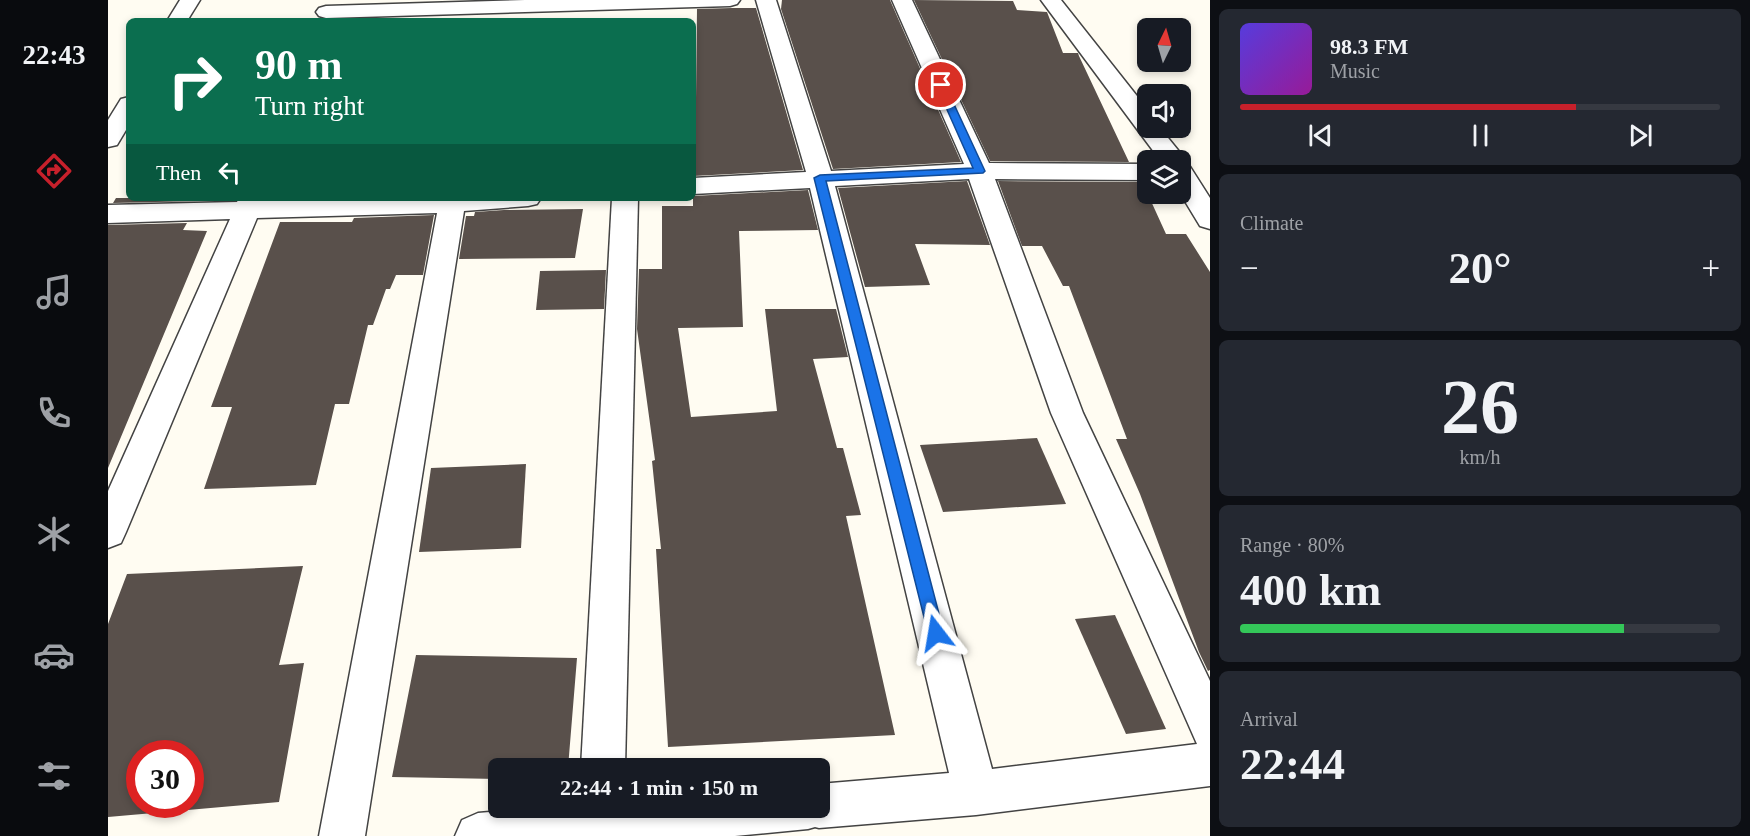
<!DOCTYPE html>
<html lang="en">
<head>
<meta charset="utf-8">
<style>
	body { margin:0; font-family:Georgia,serif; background:#242831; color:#f1f3f6; height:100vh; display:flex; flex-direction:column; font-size:22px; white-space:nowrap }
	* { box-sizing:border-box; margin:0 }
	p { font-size:20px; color:#9ea1a6 }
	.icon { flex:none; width:33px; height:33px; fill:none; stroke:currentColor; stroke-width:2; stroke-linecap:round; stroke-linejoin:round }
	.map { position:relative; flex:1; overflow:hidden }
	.side { display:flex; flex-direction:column; gap:9px; padding:9px; background:#0d0f14; width:540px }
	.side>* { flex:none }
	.top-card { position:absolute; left:18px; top:18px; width:570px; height:183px; border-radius:9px; box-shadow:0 3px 9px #0003; background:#0b6e4f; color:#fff; overflow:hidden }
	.needle { width:39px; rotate:5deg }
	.fabs { position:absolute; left:1029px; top:18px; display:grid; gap:12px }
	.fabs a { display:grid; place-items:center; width:54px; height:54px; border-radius:9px; background:#171b24; box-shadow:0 3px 9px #0003; font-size:30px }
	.speed { position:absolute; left:18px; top:740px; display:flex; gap:12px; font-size:30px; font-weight:700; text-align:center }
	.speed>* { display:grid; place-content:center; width:78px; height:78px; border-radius:50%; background:#171b24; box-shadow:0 3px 9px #0003; line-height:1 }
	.speed .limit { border:9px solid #d22; background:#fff; color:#111 }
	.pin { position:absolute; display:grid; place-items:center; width:51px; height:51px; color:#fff; margin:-26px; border:3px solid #fff; border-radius:50%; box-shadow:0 2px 6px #0007 }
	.me { position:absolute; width:66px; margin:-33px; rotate:346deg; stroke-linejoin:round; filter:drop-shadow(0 0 4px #0008) }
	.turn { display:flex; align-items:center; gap:21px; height:126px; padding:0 30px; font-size:27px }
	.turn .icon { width:78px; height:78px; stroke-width:2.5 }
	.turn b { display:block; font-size:42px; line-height:51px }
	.then { display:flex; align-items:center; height:57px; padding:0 30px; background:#0003; gap:12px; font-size:22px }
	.big { font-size:45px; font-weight:800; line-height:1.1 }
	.side .tile { flex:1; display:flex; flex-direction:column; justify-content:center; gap:9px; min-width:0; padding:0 21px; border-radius:9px; background:#242831 }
	.side .dial { align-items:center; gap:0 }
	.dial b { font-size:78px; line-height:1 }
	.song { display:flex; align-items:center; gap:18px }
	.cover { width:72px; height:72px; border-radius:9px; background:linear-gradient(135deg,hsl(250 70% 55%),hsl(300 70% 35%)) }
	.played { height:6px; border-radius:3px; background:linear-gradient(90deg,#c7202b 70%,#363941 70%) }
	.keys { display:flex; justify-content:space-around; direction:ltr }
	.heat { display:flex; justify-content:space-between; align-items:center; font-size:33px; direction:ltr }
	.charge { height:9px; border-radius:4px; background:linear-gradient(90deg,#34c759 80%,#363941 0) }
	.trip { position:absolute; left:380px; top:758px; width:342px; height:60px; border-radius:9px; background:#171b24; box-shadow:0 3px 9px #0003; font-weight:800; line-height:60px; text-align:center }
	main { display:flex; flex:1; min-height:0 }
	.tab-bar { display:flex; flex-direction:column; width:108px; justify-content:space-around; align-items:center; background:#090b0e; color:#9ea1a6 }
	.tab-bar .icon { width:42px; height:42px }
	.tab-bar .on { color:#c7202b }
	.tab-bar b { font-size:27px; color:#f1f3f6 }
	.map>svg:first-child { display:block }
	.building { fill:#59504b; fill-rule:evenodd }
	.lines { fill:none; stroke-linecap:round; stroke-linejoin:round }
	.minor-casing { stroke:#434343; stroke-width:3 }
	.minor { fill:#fff; fill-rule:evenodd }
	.route { fill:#1a73e8; stroke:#114b97; stroke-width:1.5 }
</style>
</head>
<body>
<main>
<nav class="tab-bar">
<b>22:43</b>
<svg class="icon on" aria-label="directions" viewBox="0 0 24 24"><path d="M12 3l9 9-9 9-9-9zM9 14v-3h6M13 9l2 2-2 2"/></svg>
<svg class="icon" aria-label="music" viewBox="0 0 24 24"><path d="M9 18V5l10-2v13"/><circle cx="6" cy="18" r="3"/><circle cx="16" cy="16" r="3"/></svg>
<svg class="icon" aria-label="phone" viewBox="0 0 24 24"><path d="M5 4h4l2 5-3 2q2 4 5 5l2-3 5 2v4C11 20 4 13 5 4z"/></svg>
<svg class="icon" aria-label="climate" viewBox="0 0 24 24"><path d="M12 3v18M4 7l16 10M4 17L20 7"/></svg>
<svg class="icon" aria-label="car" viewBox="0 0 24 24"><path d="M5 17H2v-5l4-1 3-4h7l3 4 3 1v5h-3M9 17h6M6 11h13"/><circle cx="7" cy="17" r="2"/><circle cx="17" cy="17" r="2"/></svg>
<svg class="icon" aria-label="filters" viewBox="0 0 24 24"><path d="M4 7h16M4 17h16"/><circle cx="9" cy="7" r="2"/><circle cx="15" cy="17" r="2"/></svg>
</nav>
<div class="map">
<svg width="1102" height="836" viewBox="0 0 1102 836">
	<rect width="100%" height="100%" fill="#fffcf2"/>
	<!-- building -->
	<g class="building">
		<polygon points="674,0 782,0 853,162 725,169 673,9"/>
		<polygon points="806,0 905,1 909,10 939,12 955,53 970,53 971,56 1021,162 882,161"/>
		<polygon points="624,8 648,8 695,170 585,176 585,98 588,98 589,9"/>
		<polygon points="859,181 882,245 807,244 822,285 757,287 730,188"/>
		<polygon points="890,181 1031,182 1033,188 1037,188 1058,234 1078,234 1102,272 1102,670 1100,671 1091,652 1032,494 1008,439 1019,439 961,286 955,286 934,246 914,246"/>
		<polygon points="700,190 710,230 631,231 635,327 570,328 583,417 669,411 657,309 728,309 740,357 705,359 729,448 735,448 753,515 738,516 787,735 560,747 548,549 553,549 544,461 547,460 529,329 531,269 554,269 554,206 585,206 585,196"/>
		<polygon points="8,198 92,198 90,201 5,203"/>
		<polygon points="475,209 467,258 351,259 358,216 366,216 367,212 396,210"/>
		<polygon points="326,215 315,275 288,275 282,289 278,289 265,325 260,325 241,404 227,404 208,485 96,489 124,407 103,407 172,222 244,222 246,218"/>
		<polygon points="79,223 75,230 99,231 0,468 0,225"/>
		<polygon points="498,270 496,309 428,310 432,271"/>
		<polygon points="929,438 958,504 835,512 812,445"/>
		<polygon points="418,464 413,548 311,552 323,468"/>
		<path d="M195,566L171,665L196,663L171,802L0,817V624L19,574ZM32,753H82V804H32Z"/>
		<polygon points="1007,615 1058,729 1018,734 967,619"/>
		<polygon points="308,655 469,658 460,768 390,768 390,779 284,777"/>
	</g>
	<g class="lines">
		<!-- minor casing -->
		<g class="minor-casing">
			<g id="minor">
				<polygon points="72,0 92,0 79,21 59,21"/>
				<polygon points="417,0 632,0 629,4 622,6 218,18 211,16 208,12 211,8 218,6"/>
				<path d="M648,0H668L723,171L856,164L784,0H804L881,163L1040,164V180L887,179L975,413L1102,681V786L868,815L711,828L707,827L700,829L627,836H347L354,820L370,813L440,807H711V784L841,773L702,188L585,194V178L698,172ZM861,179L943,413L1089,744L884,769L727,186Z"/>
				<polygon points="933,0 953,0 1040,110 1040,128 1052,128 1078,160 1075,163 1081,165 1102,198 1102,229 1092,226 1072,193 1072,160 1052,160"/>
				<polygon points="21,97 21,125 9,145 0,147 0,120 13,99"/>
				<polygon points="131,198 157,198 156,201 262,198 433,198 429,204 420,206 356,211 257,836 211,836 329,213 149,218 18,532 13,543 0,548 0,491 122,219 0,223 0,205 129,202"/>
				<polygon points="504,198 530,198 517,768 473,768"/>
			</g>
		</g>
		<!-- minor -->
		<use href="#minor" class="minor"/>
	</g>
	<!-- route -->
	<polygon class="route" points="829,83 837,85 877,171 875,173 718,181 836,633 833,639 828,641 822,639 820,633 706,178 712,175 865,168 828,85"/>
</svg>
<div class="fabs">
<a><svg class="needle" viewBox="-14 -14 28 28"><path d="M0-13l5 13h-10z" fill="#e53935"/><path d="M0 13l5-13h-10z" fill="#9ea1a6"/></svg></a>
<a><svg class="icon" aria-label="sound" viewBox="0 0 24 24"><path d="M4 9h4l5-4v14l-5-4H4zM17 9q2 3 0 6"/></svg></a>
<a><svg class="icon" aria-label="layers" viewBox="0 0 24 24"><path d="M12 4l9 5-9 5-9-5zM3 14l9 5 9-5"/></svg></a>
</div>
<div class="speed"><div class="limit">30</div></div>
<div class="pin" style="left:833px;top:85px;background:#d93025"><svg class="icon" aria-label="arrive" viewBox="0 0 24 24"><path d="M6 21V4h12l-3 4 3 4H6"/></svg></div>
<svg class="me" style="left:828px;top:633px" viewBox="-20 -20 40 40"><path d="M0-17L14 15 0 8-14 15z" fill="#1a73e8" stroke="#fff" stroke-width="4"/></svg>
<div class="trip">22:44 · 1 min · 150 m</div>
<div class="top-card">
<div class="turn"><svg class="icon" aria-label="right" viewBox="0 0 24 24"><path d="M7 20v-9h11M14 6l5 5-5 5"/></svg><div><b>90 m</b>Turn right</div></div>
<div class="then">Then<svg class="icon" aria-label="left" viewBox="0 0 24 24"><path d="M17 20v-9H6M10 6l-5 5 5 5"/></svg></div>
</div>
</div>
<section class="side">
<div class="tile">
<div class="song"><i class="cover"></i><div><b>98.3 FM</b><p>Music</p></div></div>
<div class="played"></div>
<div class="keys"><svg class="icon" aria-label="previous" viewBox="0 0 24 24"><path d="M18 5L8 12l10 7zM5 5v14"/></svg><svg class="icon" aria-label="pause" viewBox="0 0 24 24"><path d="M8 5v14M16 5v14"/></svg><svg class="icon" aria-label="next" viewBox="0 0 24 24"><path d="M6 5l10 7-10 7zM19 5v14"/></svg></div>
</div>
<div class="tile"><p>Climate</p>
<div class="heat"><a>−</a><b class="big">20°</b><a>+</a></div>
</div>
<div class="tile dial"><b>26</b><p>km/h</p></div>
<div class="tile"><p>Range · 80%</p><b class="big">400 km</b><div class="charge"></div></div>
<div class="tile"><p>Arrival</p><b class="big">22:44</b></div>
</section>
</main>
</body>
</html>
